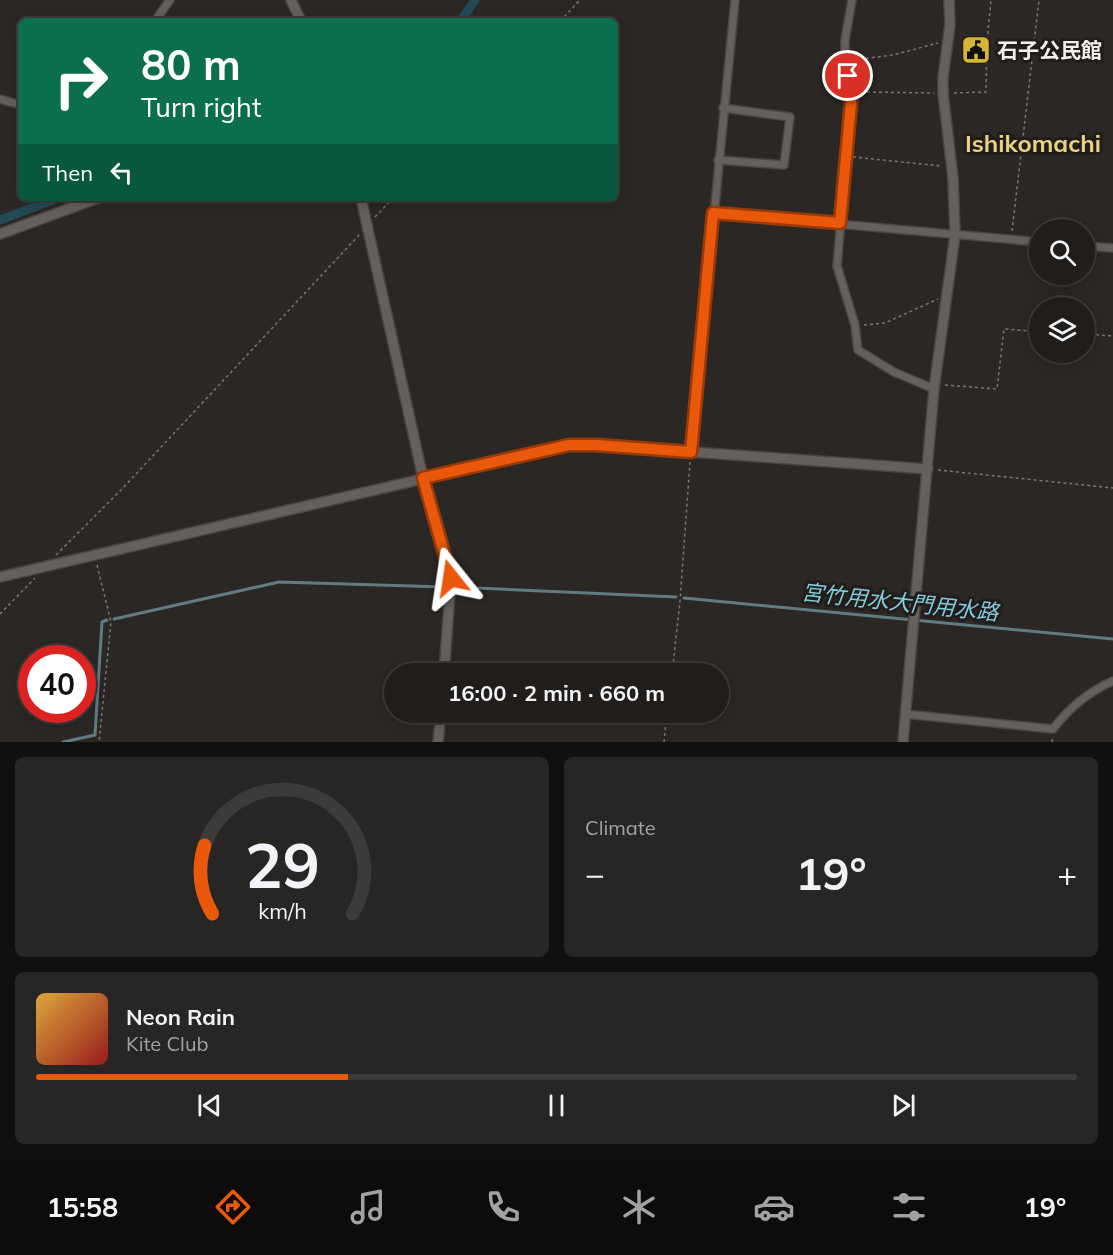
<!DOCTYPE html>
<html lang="en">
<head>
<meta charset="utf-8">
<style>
	body { margin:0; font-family:Mulish,"Noto Sans JP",sans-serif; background:#282624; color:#f1f3f6; height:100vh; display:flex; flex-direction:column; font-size:22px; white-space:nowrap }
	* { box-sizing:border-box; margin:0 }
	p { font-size:20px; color:#a2a2a3 }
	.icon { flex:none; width:33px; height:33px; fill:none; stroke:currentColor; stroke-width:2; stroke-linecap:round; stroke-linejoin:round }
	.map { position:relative; height:742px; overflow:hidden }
	.panel { display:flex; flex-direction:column; gap:15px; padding:15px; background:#12100f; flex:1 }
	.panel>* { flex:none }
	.banner { position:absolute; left:18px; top:18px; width:600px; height:183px; border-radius:9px; box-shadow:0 3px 15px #0003,0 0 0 2px #3d3b3a; background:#0b6e4f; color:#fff; overflow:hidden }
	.buttons { position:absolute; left:1029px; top:219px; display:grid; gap:12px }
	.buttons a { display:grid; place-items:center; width:66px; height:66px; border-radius:50%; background:#201d1b; box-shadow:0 3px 15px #0003,0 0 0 2px #3d3b3a; font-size:30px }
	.speed { position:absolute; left:18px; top:645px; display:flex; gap:12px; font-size:30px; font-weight:700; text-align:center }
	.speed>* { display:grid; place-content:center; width:78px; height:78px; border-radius:50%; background:#201d1b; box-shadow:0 3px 15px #0003,0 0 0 2px #3d3b3a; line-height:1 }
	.speed .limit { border:9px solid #d22; background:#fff; color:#111 }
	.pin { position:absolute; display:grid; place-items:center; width:51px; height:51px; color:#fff; margin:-26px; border:3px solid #fff; border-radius:50%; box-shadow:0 2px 6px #0007 }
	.me { position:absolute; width:66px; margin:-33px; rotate:345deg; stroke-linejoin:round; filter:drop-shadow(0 0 4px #0008) }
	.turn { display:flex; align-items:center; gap:21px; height:126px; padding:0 24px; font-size:27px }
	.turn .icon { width:78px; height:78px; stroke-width:2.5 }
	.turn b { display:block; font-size:42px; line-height:51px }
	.then { display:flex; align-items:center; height:57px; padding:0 24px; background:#0003; gap:12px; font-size:22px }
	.big { font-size:45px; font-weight:700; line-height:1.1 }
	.panel .tile { flex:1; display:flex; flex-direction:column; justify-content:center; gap:9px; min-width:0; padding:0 21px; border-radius:9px; background:#282624 }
	.panel .dial { align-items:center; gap:0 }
	.dial svg { height:156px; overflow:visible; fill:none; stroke:#3d3b3a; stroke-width:7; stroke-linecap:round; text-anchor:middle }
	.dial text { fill:#f1f3f6; stroke:none }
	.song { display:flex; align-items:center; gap:18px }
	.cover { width:72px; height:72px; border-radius:9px; background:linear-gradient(135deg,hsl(40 70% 55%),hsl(0 70% 35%)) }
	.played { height:6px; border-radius:3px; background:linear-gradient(90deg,#ea580c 30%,#3d3b3a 30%) }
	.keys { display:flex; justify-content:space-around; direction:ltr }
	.heat { display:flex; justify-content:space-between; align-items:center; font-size:33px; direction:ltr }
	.panel .tiles { flex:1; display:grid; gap:15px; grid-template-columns:1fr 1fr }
	.tile:last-child { grid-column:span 2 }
	.trip { position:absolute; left:384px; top:663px; width:345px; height:60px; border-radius:30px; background:#201d1b; box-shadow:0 3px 15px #0003,0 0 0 2px #3d3b3a; font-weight:700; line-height:60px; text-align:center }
	.tabs { display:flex; height:96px; justify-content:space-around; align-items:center; background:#0d0c0b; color:#a2a2a3 }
	.tabs .icon { width:42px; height:42px }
	.tabs .on { color:#ea580c }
	.tabs b { font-size:27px; color:#f1f3f6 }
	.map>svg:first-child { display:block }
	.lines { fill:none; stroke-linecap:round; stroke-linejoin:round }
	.stream { stroke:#607c83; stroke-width:3 }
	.canal { stroke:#224b55; stroke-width:9 }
	.minor-casing { stroke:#494643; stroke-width:10 }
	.tertiary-casing { stroke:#494643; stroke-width:12 }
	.path { stroke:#7a7673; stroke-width:1.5; stroke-dasharray:3 3; stroke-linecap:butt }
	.minor { stroke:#66605d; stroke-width:7 }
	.tertiary { stroke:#66605d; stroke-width:9 }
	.route-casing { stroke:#983908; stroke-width:15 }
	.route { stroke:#ea580c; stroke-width:10 }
	.labels { text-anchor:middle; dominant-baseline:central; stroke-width:6; stroke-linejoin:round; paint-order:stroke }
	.poi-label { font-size:21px; font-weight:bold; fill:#f2efed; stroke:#221d1b; text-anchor:start }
	.water-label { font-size:22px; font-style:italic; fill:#81ccdf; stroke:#221d1b }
	.quarter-label { font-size:24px; font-weight:bold; fill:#e7d285; stroke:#221d1b }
</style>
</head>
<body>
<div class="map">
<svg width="1113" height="742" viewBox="0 0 1113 742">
	<rect width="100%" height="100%" fill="#2b2724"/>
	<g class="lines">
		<!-- stream -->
		<g class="stream">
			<polyline points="455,587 676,597"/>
			<polyline points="684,598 1113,639"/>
			<polyline points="114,619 279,582 445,587"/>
			<polyline points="63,742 95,735 102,622 107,620"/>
		</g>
		<!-- canal -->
		<g class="canal">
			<polyline points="461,21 475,0"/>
			<polyline points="0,220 58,198"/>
		</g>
		<!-- minor casing -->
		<g class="minor-casing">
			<g id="minor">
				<polyline points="852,0 845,40 845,61 852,92 837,266 855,325 858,350 894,372 934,389"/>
				<polyline points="155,21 170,0"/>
				<polyline points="0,99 21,105"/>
				<polyline points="718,160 784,165 790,117 723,108"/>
				<polyline points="713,213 1040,242"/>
				<polyline points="1084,246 1113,248"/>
				<polyline points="691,452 735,0"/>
				<path d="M905,714L1053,729C1069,708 1088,692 1113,681"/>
			</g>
		</g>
		<!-- tertiary casing -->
		<g class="tertiary-casing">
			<g id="tertiary">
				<polyline points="291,0 301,21"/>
				<polyline points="361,198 423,478 451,578 444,674"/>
				<polyline points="0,234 98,198"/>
				<polyline points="0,577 569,445 596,445 928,469"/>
				<polyline points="438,742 441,712"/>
				<polyline points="903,742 934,389 955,235 953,178 943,93 943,77 950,25 949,0"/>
			</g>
		</g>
		<!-- path -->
		<g class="path">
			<polyline points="560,21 580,0"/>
			<polyline points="854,60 893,55 938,43"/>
			<polyline points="861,92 934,93"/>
			<polyline points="954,93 986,92 987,41 991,0"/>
			<polyline points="853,157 941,166"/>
			<polyline points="375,217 393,198"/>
			<polyline points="1012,231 1039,0"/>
			<polyline points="864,325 885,323 938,299"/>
			<polyline points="1084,334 1113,336"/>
			<polyline points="945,385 997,389 1004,329 1040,332"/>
			<polyline points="938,470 1113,488"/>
			<polyline points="56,555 121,490 360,234"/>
			<polyline points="97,565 111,622 99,742"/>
			<polyline points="0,614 35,578"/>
			<polyline points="672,674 680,601 690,462"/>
			<polyline points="664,742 667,712"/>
			<polyline points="1052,742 1053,736"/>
		</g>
		<!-- minor -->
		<use href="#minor" class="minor"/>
		<!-- tertiary -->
		<use href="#tertiary" class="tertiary"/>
	</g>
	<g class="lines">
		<!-- route casing -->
		<g class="route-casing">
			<polyline id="route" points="451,578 423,478 569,445 596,445 691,452 713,213 840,223 852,92 848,76"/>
		</g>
		<!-- route -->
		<use href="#route" class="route"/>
	</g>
	<!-- icons -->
	<defs>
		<g id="civic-square" transform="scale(1.5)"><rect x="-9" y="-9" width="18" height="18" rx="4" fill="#d5b535" stroke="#221d1b"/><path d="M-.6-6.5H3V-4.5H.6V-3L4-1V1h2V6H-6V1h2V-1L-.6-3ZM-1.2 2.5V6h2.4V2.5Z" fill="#111"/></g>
	</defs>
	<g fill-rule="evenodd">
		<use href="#civic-square" x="976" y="50"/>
	</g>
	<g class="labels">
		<!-- poi labels -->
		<g class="poi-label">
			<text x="997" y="50">石子公民館</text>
		</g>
		<!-- water labels -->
		<g class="water-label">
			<text transform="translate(900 602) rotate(6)">宮竹用水大門用水路</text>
		</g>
		<!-- quarter labels -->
		<g class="quarter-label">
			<text x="1033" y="143">Ishikomachi</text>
		</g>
	</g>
</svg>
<div class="buttons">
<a><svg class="icon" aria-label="search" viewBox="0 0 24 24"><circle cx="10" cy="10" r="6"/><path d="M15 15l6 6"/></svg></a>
<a><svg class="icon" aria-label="layers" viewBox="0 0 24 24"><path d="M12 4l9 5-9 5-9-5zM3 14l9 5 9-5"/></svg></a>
</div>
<div class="speed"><div class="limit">40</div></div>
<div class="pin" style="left:848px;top:76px;background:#d93025"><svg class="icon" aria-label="arrive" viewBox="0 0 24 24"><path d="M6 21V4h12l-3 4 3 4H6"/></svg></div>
<svg class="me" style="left:451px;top:578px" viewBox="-20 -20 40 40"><path d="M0-17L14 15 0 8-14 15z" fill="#ea580c" stroke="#fff" stroke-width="4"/></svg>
<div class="trip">16:00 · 2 min · 660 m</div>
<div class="banner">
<div class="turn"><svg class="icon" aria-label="right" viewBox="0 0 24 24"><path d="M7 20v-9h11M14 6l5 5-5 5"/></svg><div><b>80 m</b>Turn right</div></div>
<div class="then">Then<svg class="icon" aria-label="left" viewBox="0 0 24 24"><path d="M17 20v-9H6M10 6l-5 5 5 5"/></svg></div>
</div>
</div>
<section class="panel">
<div class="tiles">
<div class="tile dial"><svg viewBox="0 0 100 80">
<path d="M14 69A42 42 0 1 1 86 69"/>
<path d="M14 69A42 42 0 0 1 10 34" stroke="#ea580c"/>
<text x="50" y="56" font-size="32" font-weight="700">29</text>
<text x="50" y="72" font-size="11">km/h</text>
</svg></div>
<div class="tile"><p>Climate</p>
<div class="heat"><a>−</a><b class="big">19°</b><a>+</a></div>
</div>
<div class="tile">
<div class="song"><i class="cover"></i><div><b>Neon Rain</b><p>Kite Club</p></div></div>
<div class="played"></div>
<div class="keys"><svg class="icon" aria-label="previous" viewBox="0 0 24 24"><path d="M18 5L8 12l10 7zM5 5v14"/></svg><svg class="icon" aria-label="pause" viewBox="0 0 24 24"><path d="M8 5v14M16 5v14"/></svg><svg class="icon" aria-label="next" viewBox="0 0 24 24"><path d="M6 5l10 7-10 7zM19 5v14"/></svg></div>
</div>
</div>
</section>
<nav class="tabs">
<b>15:58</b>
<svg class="icon on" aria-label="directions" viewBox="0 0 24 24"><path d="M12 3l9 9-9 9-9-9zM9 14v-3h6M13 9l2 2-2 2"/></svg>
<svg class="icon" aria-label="music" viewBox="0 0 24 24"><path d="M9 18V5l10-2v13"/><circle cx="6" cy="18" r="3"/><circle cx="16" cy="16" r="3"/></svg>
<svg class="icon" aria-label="phone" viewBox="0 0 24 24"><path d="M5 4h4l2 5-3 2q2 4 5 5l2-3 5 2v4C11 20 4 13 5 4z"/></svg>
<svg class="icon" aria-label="climate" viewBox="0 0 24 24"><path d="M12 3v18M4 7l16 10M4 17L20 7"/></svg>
<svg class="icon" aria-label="car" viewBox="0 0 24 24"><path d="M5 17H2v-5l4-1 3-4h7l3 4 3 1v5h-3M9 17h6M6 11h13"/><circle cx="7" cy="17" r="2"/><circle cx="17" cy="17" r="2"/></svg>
<svg class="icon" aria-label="filters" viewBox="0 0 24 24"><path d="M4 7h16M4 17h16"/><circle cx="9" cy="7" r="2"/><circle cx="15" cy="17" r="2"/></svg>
<b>19°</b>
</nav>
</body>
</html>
